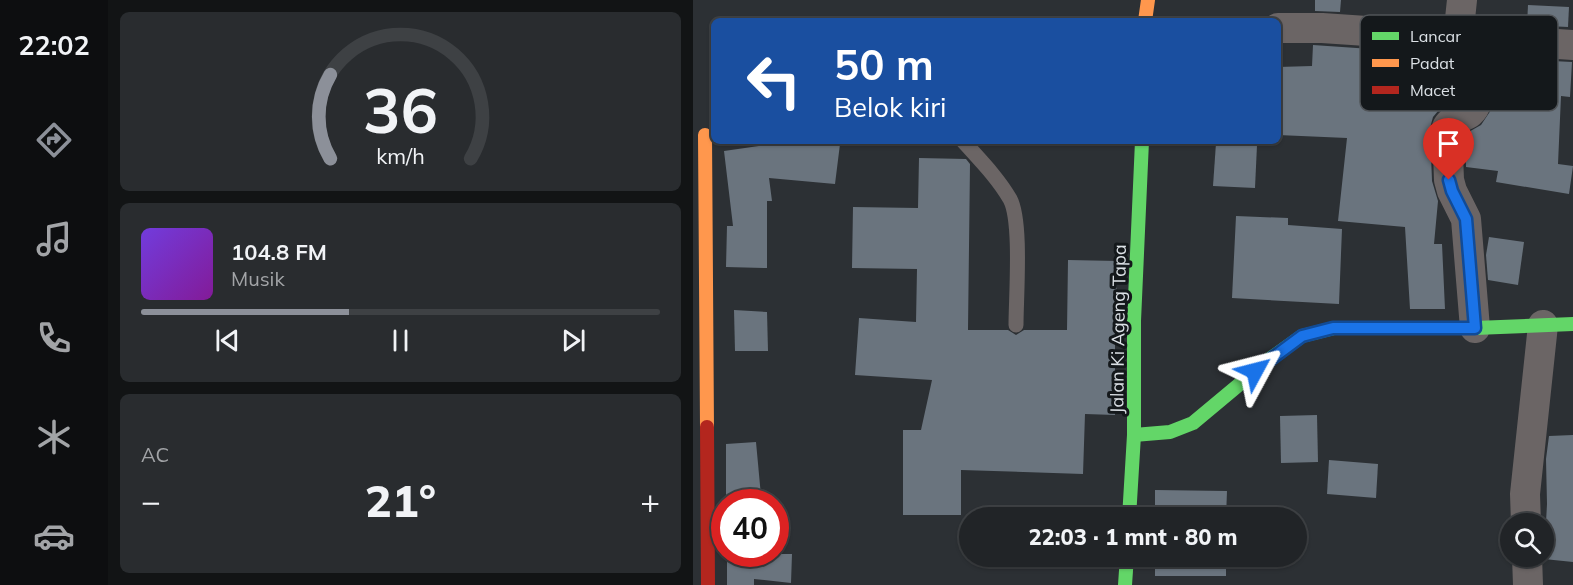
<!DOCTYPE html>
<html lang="id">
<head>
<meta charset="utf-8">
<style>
	body { margin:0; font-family:Mulish,sans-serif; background:#292c2f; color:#f1f3f6; height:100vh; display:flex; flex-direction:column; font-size:22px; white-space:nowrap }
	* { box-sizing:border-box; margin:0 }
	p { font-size:20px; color:#a2a4a7 }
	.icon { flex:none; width:33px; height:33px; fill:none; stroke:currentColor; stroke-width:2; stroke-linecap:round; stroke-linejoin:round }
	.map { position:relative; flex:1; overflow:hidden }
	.panel { display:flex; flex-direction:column; gap:12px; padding:12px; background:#121415; width:585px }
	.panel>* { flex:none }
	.top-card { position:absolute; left:18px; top:18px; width:570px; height:126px; border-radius:9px; box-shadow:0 2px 4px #0004,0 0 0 2px #3e4144; background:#1a4fa0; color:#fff; overflow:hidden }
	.tools { position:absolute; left:807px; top:513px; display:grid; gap:12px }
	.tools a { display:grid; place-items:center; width:54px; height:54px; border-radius:50%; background:#212427; box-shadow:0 2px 4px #0004,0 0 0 2px #3e4144; font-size:30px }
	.speed { position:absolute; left:18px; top:489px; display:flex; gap:12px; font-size:30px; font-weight:700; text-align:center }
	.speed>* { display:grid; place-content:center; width:78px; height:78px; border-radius:50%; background:#212427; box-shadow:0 2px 4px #0004,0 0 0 2px #3e4144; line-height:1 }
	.speed .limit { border:9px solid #d22; background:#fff; color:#111 }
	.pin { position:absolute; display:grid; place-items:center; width:51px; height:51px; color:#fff; margin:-62px -26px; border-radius:50% 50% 50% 0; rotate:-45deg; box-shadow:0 0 6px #0007 }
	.pin .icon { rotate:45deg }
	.me { position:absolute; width:66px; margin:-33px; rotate:52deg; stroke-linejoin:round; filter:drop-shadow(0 0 4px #0008) }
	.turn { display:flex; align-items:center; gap:21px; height:126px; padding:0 24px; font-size:27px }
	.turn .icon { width:78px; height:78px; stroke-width:2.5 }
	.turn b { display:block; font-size:42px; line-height:51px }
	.big { font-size:45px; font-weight:800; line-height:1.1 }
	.panel .card { flex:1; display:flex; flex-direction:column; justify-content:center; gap:9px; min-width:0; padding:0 21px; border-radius:9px; background:#292c2f }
	.panel .dial { align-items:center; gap:0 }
	.dial svg { height:156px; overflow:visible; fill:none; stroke:#3e4144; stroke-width:7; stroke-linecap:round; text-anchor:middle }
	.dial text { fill:#f1f3f6; stroke:none }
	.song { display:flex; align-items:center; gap:18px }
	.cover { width:72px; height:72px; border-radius:9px; background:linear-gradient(135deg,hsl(260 70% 55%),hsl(290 70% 35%)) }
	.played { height:6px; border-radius:3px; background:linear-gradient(90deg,#8c9099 40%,#3e4144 40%) }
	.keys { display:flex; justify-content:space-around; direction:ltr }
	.heat { display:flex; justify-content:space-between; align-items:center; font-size:33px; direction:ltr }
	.trip { position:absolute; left:266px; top:507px; width:348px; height:60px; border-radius:30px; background:#212427; box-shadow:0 2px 4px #0004,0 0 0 2px #3e4144; font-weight:800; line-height:60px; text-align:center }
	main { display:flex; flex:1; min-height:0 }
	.dock { display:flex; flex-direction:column; width:108px; justify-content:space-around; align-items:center; background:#0d0e10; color:#a2a4a7 }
	.dock .icon { width:42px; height:42px }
	.dock .active { color:#8c9099 }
	.dock b { font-size:27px; color:#f1f3f6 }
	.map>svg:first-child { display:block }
	.building { fill:#6a747e }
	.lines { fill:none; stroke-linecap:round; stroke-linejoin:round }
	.lane { stroke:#6b6565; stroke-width:15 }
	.street { stroke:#6b6565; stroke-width:30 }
	.fast { stroke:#63d668; stroke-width:14 }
	.slow { stroke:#ff974d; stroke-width:14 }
	.jam { stroke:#b3261e; stroke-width:14 }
	.route-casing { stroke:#114b97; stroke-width:15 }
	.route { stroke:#1a73e8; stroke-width:10 }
	.labels { text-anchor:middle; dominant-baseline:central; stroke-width:6; stroke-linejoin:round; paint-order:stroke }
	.street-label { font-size:18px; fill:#dce1e6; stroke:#14181b }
	.key { fill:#14181b; stroke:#505458; stroke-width:1.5 }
	.key-label { font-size:16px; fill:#dce1e6 }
</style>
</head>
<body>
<main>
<nav class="dock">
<b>22:02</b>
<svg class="icon active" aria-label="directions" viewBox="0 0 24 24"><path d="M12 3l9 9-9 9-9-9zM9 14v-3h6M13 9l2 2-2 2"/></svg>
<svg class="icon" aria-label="music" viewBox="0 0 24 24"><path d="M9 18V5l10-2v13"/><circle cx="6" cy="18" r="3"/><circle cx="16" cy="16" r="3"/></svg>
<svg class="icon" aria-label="phone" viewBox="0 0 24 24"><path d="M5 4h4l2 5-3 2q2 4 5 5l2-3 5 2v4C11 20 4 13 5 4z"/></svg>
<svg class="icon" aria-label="climate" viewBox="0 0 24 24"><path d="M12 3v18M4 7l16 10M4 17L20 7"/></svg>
<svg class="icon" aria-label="car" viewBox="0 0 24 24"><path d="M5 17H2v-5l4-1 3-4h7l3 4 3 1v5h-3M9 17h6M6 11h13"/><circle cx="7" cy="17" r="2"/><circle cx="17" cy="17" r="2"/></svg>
</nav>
<section class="panel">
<div class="card dial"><svg viewBox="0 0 100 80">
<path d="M14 69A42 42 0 1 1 86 69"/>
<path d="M14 69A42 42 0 0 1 14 26" stroke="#8c9099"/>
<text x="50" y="56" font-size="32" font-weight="700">36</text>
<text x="50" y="72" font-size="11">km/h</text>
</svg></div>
<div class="card">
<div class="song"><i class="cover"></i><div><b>104.8 FM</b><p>Musik</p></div></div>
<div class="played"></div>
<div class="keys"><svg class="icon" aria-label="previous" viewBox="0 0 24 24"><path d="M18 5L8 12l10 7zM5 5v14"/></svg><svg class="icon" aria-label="pause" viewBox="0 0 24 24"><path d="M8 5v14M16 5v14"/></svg><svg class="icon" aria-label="next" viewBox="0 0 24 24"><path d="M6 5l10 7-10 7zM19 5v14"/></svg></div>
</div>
<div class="card"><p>AC</p>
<div class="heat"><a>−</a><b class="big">21°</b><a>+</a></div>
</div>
</section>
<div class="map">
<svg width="880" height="585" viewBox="0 0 880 585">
	<rect width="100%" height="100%" fill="#2c3034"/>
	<!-- building -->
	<g class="building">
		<polygon points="622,0 648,0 647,12 622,11"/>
		<polygon points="835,5 876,7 875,27 834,25"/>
		<polygon points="620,45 765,55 767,98 745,111 740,117 737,128 739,181 745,201 741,244 749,244 752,309 717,309 712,227 645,221 654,138 585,135 585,67 619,66"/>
		<polygon points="800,58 879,62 877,97 868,96 865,164 880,166 876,194 803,182 805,171 773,167 772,134 788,125 800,107"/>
		<polygon points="101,141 147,144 142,184 76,178 79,201 74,201 74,268 33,267 34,226 40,226 31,151"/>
		<polygon points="523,143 564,145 562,188 520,186"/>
		<polygon points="226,158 273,159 277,164 275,330 315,330 323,335 331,330 374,330 375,260 425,261 422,321 422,415 392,414 390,474 268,470 268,515 210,515 210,430 228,430 239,380 162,375 166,318 223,322 224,269 159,268 160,207 225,208"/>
		<polygon points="543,216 595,218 595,225 649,229 646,304 539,298"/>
		<polygon points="796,237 831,242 825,285 795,280 793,255"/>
		<polygon points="41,310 74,312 75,351 42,351"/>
		<polygon points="624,415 625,462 588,463 587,416"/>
		<polygon points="880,435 880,562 851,559 854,504 853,459 856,436"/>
		<polygon points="63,442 68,496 33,499 33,444"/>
		<polygon points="636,460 685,464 683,498 634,494"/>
		<polygon points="462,490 534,491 533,518 462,518"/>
		<polygon points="34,554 99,554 98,583 61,579 61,585 34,585"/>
		<rect x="462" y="556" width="71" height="20"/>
	</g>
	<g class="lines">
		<!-- lane -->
		<path class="lane" d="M270,141C287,160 305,178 317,199C329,221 323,297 323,325"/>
		<!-- street -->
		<g class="street">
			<polyline points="585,28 629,28 880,45"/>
			<polyline points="765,38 769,0"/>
			<path d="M782,328L773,219L759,191L756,180L754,127C763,113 778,121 784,101L782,40"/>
			<polyline points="833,524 832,494 850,325"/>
			<polyline points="834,556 835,585"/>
		</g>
		<!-- fast -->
		<g class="fast">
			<polyline points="441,435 477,432 500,423 578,358 609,336 641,328 782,328 880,324"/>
			<polyline points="436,518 441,435 441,321 449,141"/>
			<polyline points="432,585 434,556"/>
		</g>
		<!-- slow -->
		<g class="slow">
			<polyline points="452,21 455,0"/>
			<polyline points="12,135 14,427"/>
		</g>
		<!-- jam -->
		<polyline class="jam" points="14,427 15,585"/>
	</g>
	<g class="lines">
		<!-- route casing -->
		<g class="route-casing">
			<polyline id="route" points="562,371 609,336 640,328 782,328 773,219 759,191 756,180"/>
		</g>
		<!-- route -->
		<use href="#route" class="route"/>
	</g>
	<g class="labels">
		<!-- street labels -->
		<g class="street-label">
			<text transform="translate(425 329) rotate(-89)">Jalan Ki Ageng Tapa</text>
		</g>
	</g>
	<!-- legend -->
	<rect x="667" y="15" width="198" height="96" rx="9" class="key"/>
	<rect x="679" y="32" width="27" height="8" fill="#63d668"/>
	<rect x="679" y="59" width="27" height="8" fill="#ff974d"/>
	<rect x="679" y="86" width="27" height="8" fill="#b3261e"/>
	<g class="key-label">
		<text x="717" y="42">Lancar</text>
		<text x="717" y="69">Padat</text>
		<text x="717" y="96">Macet</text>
	</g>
</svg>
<div class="tools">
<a><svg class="icon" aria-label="search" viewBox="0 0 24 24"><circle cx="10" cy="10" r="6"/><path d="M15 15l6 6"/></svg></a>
</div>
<div class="speed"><div class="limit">40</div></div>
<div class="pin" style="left:756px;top:180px;background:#d93025"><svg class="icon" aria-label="arrive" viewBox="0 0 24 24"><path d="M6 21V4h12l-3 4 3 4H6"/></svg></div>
<svg class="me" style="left:562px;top:371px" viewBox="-20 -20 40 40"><path d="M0-17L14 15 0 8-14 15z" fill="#1a73e8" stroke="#fff" stroke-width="4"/></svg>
<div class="trip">22:03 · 1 mnt · 80 m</div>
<div class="top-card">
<div class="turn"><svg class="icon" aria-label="left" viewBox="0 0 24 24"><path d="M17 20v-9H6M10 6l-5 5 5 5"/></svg><div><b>50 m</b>Belok kiri</div></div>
</div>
</div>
</main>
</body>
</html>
